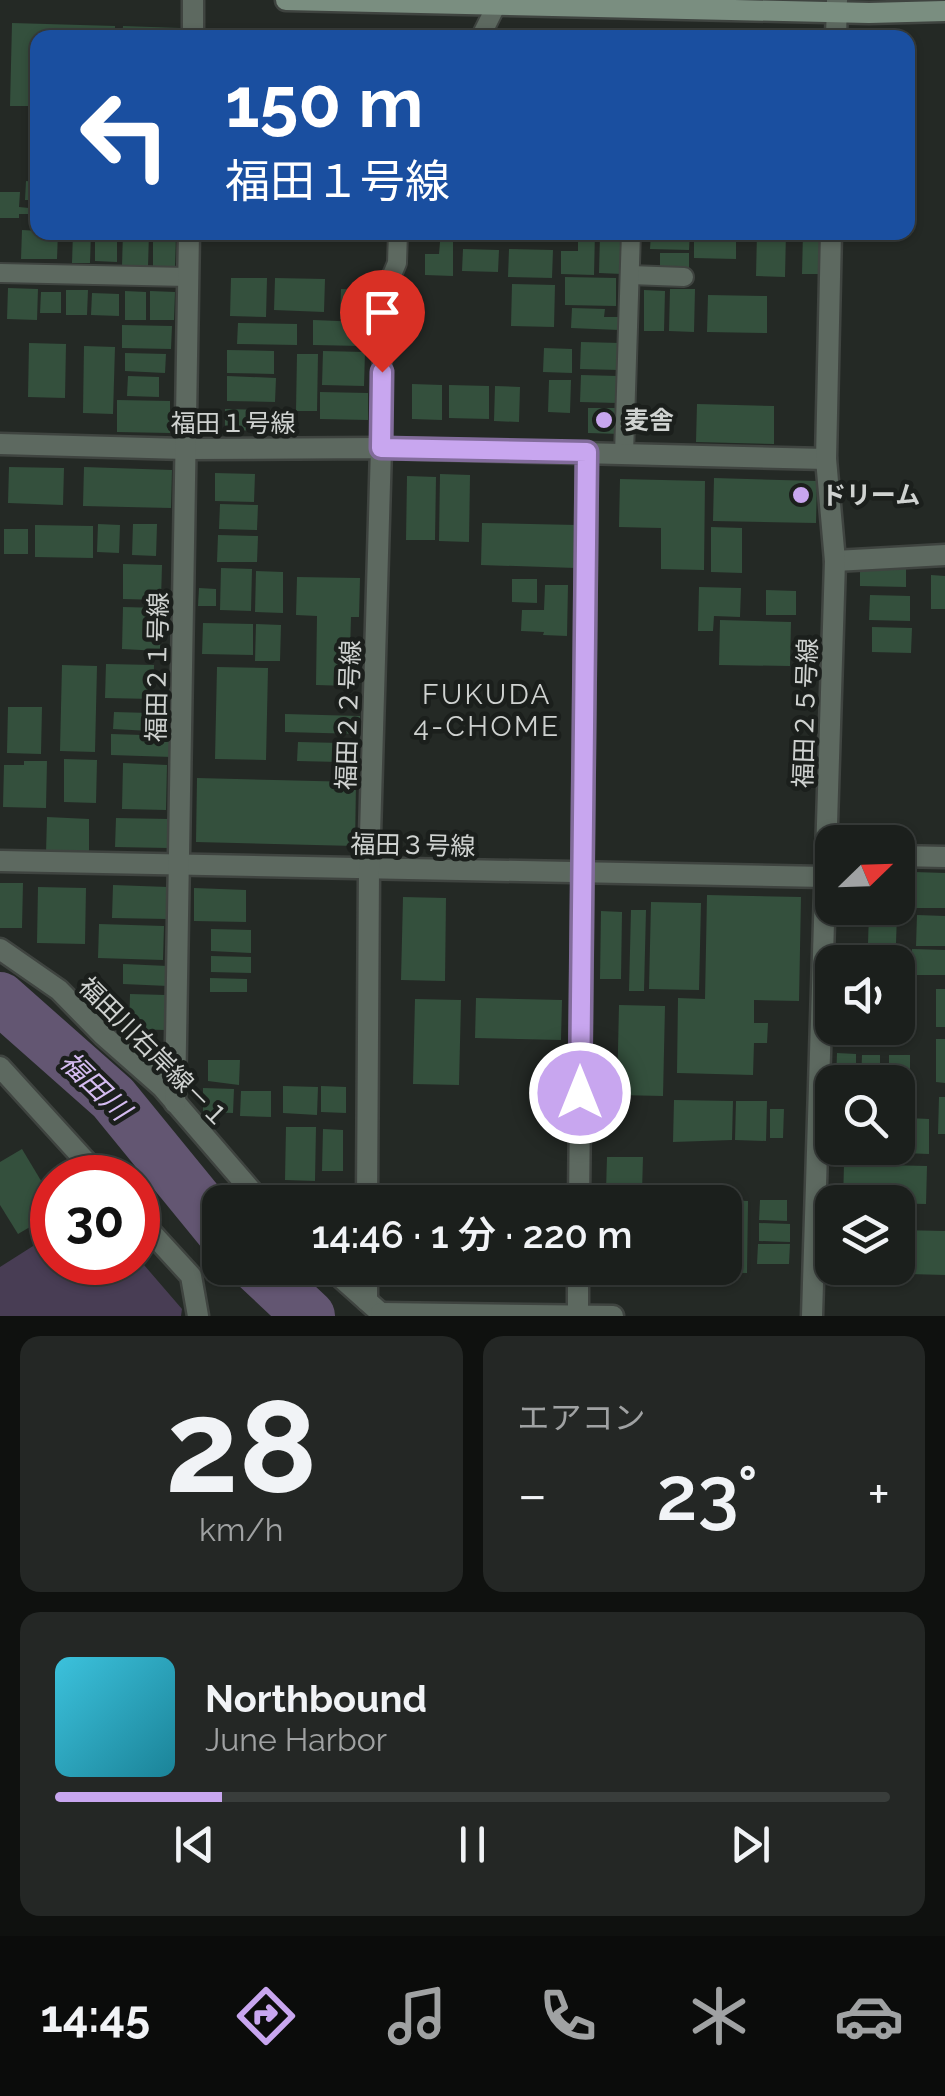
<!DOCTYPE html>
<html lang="ja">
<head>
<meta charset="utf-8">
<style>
	body { margin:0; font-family:Raleway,"Noto Sans JP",sans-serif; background:#242725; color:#f1f3f6; height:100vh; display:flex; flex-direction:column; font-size:38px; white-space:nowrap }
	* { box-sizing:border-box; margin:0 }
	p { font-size:32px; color:#a0a2a3 }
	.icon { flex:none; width:55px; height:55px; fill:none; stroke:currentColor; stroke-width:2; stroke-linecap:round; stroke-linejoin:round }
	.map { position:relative; height:1316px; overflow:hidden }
	.panel { display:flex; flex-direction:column; gap:20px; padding:20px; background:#0f110f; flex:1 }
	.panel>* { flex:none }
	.hud { position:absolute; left:30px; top:30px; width:885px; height:210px; border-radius:20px; box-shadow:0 2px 8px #0004,0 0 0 2px #393d3b; background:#1a4fa0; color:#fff; overflow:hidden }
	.needle { width:65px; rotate:67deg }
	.controls { position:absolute; left:815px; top:825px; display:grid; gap:20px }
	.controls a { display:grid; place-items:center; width:100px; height:100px; border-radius:20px; background:#1b1f1c; box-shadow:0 2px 8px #0004,0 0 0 2px #393d3b; font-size:50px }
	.speed { position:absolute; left:30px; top:1155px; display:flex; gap:20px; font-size:50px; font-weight:700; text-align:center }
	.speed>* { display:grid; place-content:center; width:130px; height:130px; border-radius:50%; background:#1b1f1c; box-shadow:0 2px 8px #0004,0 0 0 2px #393d3b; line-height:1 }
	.speed .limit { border:15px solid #d22; background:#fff; color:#111 }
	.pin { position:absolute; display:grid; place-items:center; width:85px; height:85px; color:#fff; margin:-102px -42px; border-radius:50% 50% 50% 0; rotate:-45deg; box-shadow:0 0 10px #0007 }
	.pin .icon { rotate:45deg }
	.me { position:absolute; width:110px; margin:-55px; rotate:0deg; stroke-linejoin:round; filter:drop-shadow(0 0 8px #0008) }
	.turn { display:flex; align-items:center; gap:35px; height:210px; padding:0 30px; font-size:45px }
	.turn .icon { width:130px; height:130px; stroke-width:2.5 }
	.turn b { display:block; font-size:70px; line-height:85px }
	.big { font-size:75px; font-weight:600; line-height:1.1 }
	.panel .widget { flex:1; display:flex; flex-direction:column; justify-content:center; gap:15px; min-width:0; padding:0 35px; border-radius:20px; background:#242725 }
	.panel .dial { align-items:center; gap:0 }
	.dial b { font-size:130px; line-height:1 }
	.song { display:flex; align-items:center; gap:30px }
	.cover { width:120px; height:120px; border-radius:15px; background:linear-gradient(135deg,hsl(190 70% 55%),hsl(190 70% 35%)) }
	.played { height:10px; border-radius:5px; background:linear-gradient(90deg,#c8a6ef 20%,#393d3b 20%) }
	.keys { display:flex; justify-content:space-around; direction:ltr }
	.heat { display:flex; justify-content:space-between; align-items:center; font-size:55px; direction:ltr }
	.panel .tiles { flex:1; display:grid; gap:20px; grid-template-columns:1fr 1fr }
	.widget:last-child { grid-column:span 2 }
	.trip { position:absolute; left:202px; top:1185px; width:540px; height:100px; border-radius:20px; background:#1b1f1c; box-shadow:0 2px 8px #0004,0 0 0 2px #393d3b; font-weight:600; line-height:100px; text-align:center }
	.tab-bar { display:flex; height:160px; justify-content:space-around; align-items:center; background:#0b0c0b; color:#a0a2a3 }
	.tab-bar .icon { width:70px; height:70px }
	.tab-bar .selected { color:#c8a6ef }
	.tab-bar b { font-size:45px; color:#f1f3f6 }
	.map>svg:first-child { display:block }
	.green { fill:#483d54 }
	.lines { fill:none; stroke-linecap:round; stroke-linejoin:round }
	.river { stroke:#635672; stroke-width:52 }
	.building { fill:#34503d }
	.service-casing { stroke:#3f4440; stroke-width:22 }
	.minor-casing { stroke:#3f4440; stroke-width:25 }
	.secondary-casing { stroke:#3f4440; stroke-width:25 }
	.service { stroke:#5d6960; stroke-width:18 }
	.minor { stroke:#5d6960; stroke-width:20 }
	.secondary { stroke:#7a8e80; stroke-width:20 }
	.route-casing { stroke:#826c9b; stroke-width:25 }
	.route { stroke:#c8a6ef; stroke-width:18 }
	.poi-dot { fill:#c8a6ef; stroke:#1b1f1c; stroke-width:4 }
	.labels { text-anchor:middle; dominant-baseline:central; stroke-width:9; stroke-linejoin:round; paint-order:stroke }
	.poi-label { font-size:25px; font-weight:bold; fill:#cfd2d0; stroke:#1b1f1c; text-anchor:start }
	.street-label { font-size:25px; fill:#cfd2d0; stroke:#1b1f1c }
	.neighbourhood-label { font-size:28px; letter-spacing:2.5px; fill:#cfd2d0; stroke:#1b1f1c }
	.water-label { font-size:28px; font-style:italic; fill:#d5bcf1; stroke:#1b1f1c }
</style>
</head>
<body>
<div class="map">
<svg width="945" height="1316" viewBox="0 0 945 1316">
	<rect width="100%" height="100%" fill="#242925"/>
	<!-- green -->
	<polygon class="green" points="52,1234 52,1262 138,1262 138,1258 182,1309 181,1316 0,1316 0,1267"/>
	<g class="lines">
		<!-- river -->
		<g class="river">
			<polyline points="0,998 113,1098 220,1229"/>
			<polyline points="258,1268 309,1316"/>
		</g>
	</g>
	<!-- building -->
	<g class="building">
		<polygon points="12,23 115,26 115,38 38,38 38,106 10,106"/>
		<polygon points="123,26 181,28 181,38 122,38"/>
		<polygon points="26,181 38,182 38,200 25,200"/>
		<polygon points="0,192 20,192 19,207 29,208 29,214 19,214 19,218 0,218"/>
		<polygon points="22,230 58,232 57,259 21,259"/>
		<polygon points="73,232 91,232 90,263 72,263"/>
		<polygon points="123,232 149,233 148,267 122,266"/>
		<polygon points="578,232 595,232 594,275 561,274 561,251 578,251"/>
		<polygon points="651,232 690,232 689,250 650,249"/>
		<polygon points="694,232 736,233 736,259 694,258"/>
		<polygon points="757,232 786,232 785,277 756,276"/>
		<polygon points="803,232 824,232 823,274 802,274"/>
		<polygon points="95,233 117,234 117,262 95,261"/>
		<polygon points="153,235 176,236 175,267 153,266"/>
		<polygon points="600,235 623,235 622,274 599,273"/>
		<polygon points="440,242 453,242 453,276 425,275 425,254 439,254"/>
		<polygon points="463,249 499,250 498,272 462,271"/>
		<polygon points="509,249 553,250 552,278 508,277"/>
		<rect x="660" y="253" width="29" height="19"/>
		<polygon points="565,277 616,278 616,306 565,305"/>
		<polygon points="231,278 267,278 266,317 230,316"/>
		<polygon points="275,278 325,279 324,312 274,310"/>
		<polygon points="512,284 555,285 554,327 511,326"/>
		<polygon points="8,288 38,289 37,320 7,319"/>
		<polygon points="341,289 373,290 372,319 340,319"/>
		<polygon points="670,289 695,289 694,332 669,331"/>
		<polygon points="66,290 88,290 87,315 66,315"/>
		<polygon points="644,290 665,291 664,331 644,331"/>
		<polygon points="125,291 146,292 146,320 125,320"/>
		<polygon points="150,291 175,292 174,320 150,320"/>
		<polygon points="41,292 61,292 61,313 40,313"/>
		<polygon points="92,293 119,294 119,316 91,315"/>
		<polygon points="708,295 767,296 767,333 707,332"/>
		<polygon points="572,308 605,309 604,317 619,317 619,330 571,328"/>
		<polygon points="313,320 363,322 362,346 313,345"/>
		<polygon points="238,323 297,324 297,345 237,344"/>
		<polygon points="122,325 172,326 171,349 122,348"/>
		<polygon points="581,342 620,343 619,370 580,369"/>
		<polygon points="29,343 66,344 65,398 28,397"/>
		<polygon points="84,346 115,347 113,414 83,413"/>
		<polygon points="544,348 572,349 572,373 543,372"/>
		<polygon points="227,350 274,351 274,374 227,373"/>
		<polygon points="323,351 365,352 364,386 322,385"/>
		<polygon points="125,353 166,354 165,373 125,371"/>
		<polygon points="297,354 318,354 317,411 296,411"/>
		<polygon points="581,375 618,376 618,403 580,402"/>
		<polygon points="128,376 159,377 159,397 127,396"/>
		<polygon points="227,376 276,378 275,402 227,401"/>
		<polygon points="549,380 571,380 570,413 548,412"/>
		<polygon points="412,384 442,385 442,420 412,419"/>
		<polygon points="449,385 489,386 489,419 449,418"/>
		<polygon points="495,386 520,387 519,422 494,421"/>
		<polygon points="320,392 368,393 368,420 320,419"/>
		<polygon points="117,400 170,401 170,433 117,432"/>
		<polygon points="697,404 774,406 774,444 696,442"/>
		<polygon points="588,408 621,408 621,434 588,433"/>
		<polygon points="225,409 270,410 270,431 225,430"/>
		<polygon points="9,467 64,468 63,505 8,503"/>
		<polygon points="84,467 172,470 171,508 83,506"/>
		<polygon points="215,473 255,474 254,502 215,501"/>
		<polygon points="440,474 470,475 469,542 439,541"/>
		<polygon points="407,476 436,477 435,540 406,540"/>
		<polygon points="714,478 817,481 816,523 713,521"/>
		<polygon points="620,479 705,481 704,570 661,569 661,528 619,527"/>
		<polygon points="220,504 258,505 257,530 219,529"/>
		<polygon points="482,523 577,525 576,568 481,565"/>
		<polygon points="98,524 120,525 119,553 97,552"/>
		<polygon points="133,524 157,524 156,556 132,555"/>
		<polygon points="35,525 93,526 93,558 35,557"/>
		<polygon points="711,527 742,528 742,573 711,572"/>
		<rect x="4" y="529" width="24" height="25"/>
		<polygon points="218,535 258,536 257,562 217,562"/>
		<polygon points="123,564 162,565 161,600 123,599"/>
		<polygon points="860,565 906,566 906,587 860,586"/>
		<polygon points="221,568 252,569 251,611 220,610"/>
		<polygon points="256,571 283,572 283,613 255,612"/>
		<polygon points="931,575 945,576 945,609 931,609"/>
		<polygon points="297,577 360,578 359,617 351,617 349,686 316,685 317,616 296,615"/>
		<polygon points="512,579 537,579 537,603 512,602"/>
		<polygon points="545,585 568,585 567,636 543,635 544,632 521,631 522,610 544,610"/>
		<polygon points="699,587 741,588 740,617 714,616 713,631 698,631"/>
		<polygon points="199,588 216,589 216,606 198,606"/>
		<polygon points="766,590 796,591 796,615 766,615"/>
		<polygon points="870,595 910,596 910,621 869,620"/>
		<polygon points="123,607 161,608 160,651 122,649"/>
		<polygon points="720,620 791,622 790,666 719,665"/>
		<polygon points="203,623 253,624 253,655 202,654"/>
		<polygon points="256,624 281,625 280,661 255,661"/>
		<polygon points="872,627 912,628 911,653 872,652"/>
		<polygon points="106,664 154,665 153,699 105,698"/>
		<polygon points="62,665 97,666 95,752 60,751"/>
		<polygon points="217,667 268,668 266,760 215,759"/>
		<polygon points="8,707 42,707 41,754 7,753"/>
		<polygon points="114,712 150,713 150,731 113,729"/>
		<polygon points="285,714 360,716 360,734 285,732"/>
		<polygon points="111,734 173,736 172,757 111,755"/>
		<polygon points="298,742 341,743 340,762 297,761"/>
		<polygon points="64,759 97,760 96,803 64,802"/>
		<polygon points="24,761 47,761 46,808 3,807 4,765 24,765"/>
		<polygon points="123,763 167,765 166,810 122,809"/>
		<polygon points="197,778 356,782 355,846 196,842"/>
		<polygon points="47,817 89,819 89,854 46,853"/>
		<polygon points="116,818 169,819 168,848 115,847"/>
		<polygon points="914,872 945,873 945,908 913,908"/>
		<polygon points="0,883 23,883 22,928 0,928"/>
		<polygon points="113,885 168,887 167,919 112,918"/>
		<polygon points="38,887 86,888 85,944 37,943"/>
		<polygon points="194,888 246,890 246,922 194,921"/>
		<polygon points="707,895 801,897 799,1001 754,1000 754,1023 768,1023 767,1043 754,1043 753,1075 677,1073 678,998 705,999"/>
		<polygon points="403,897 446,898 445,981 401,980"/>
		<polygon points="651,902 701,903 699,990 649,989"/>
		<polygon points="631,910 646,910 644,991 629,991"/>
		<polygon points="601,911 622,912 621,979 600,979"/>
		<polygon points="869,913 897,914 896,943 868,943"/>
		<polygon points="917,915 945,916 945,946 916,946"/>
		<polygon points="99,924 164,926 163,960 98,958"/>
		<polygon points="211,929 251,930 251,953 211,951"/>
		<polygon points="864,948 897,949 896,962 864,962"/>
		<polygon points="912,949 945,950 945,975 912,975"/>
		<polygon points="211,956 251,957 251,973 211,972"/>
		<polygon points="123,964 168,966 168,986 123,984"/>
		<polygon points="210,978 247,979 247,992 210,992"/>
		<rect x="898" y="982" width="17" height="26"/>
		<rect x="936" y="989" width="9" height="38"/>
		<polygon points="130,994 166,995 165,1030 129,1029"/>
		<polygon points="476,998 562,1000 561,1040 475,1038"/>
		<polygon points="415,999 461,1000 459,1085 413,1084"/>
		<polygon points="619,1005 665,1006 663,1096 617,1095"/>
		<polygon points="898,1012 914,1013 914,1036 876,1035 876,1028 898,1028"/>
		<polygon points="834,1028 864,1028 864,1034 834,1033"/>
		<polygon points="936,1039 945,1039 945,1083 936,1082"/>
		<polygon points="837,1053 856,1054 856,1081 836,1081"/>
		<polygon points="862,1055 880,1055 880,1082 861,1082"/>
		<polygon points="889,1055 910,1055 910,1080 889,1079"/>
		<polygon points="208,1060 240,1060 239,1085 208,1081"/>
		<polygon points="283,1086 318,1087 317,1115 283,1113"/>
		<polygon points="321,1086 346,1087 346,1113 321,1112"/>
		<polygon points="203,1088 234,1089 233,1113 203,1112"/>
		<polygon points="241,1091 271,1091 271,1117 240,1116"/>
		<polygon points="898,1092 912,1093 912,1115 904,1114 903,1132 908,1133 908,1118 929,1119 929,1154 876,1152 876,1148 898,1148"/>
		<polygon points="939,1097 945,1097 945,1134 938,1134"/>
		<polygon points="674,1100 733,1101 732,1140 673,1142"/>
		<polygon points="736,1101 767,1101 766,1141 735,1140"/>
		<polygon points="770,1109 784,1109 783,1138 770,1138"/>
		<polygon points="286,1127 316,1127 315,1181 285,1180"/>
		<polygon points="323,1129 343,1130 343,1171 322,1171"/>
		<polygon points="838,1148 872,1148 871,1154 838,1153"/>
		<polygon points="22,1149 52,1199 52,1214 18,1234 0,1205 0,1162"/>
		<polygon points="607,1157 643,1157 642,1192 606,1191"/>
		<polygon points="844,1164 927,1166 926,1204 843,1202"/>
		<polygon points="327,1184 354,1185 354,1202 327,1202"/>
		<polygon points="504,1196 544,1196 543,1202 504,1202"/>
		<polygon points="628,1198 672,1199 672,1202 628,1202"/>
		<polygon points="725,1200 748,1201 747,1273 664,1271 664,1268 725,1268"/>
		<polygon points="760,1200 787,1200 787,1221 759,1220"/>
		<polygon points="759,1223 790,1224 790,1242 759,1241"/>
		<polygon points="898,1230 945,1231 945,1275 873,1273 873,1268 898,1268"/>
		<polygon points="758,1244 790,1244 789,1264 757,1264"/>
		<polygon points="384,1268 406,1268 406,1278 383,1277"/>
		<polygon points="416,1268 437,1268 437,1276 415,1275"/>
		<polygon points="445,1268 469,1268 469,1280 444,1280"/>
		<rect x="476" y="1268" width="20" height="11"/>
		<polygon points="508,1268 545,1268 545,1281 507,1281"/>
	</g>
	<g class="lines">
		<!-- service casing -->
		<g class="service-casing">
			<g id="service">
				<polyline points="480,38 497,4"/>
				<polyline points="0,273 188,277"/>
				<polyline points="630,275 684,277"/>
				<polyline points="381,448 383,296 397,263 398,232"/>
				<polyline points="624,454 631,232"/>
			</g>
		</g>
		<!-- minor casing -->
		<g class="minor-casing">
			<g id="minor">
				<polyline points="193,0 193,38"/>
				<polyline points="836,38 837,0"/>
				<polyline points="0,444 185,449 381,448 826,459"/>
				<polyline points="835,561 945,555"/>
				<polyline points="898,856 945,857"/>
				<polyline points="0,861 825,877"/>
				<polyline points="0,949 59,990 103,1035 162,1087 261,1202"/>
				<polyline points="0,1067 101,1178"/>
				<polyline points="175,1103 189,232"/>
				<polyline points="367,1202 369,870 381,448"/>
				<polyline points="579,1202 587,453"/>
				<polyline points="138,1218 191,1276 198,1316"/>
				<polyline points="330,1268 384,1316"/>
				<polyline points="367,1301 367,1268"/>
				<polyline points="381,1313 613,1316"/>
				<polyline points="578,1316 578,1268"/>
				<polyline points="812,1316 835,561 826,459 831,232"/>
			</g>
		</g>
		<!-- secondary casing -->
		<g class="secondary-casing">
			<polyline id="secondary" points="286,0 869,13 945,11"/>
		</g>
		<!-- service -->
		<use href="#service" class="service"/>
		<!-- minor -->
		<use href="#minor" class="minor"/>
		<!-- secondary -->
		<use href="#secondary" class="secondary"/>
	</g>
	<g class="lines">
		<!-- route casing -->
		<g class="route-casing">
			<polyline id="route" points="382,372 381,448 587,452 580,1093"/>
		</g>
		<!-- route -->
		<use href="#route" class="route"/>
	</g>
	<!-- markers -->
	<g class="poi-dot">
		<circle cx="604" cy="420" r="10"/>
		<circle cx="801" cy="495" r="10"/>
	</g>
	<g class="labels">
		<!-- poi labels -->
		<g class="poi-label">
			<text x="624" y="420">麦舎</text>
			<text x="821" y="495">ドリーム</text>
		</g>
		<!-- street labels -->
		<g class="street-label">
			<text x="233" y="423">福田１号線</text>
			<text transform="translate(157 667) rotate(-89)">福田２１号線</text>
			<text transform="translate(805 713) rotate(-88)">福田２５号線</text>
			<text transform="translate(348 715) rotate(-88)">福田２２号線</text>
			<text transform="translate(413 845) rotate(1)">福田３号線</text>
			<text transform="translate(154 1052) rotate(45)">福田川右岸線－１</text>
		</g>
		<!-- neighbourhood labels -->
		<g class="neighbourhood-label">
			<text x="487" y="694">FUKUDA<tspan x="487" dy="32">4-CHOME</tspan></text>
		</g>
		<!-- water labels -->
		<g class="water-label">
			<text transform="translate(95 1086) rotate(44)">福田川</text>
		</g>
	</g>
</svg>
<div class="controls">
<a><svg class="needle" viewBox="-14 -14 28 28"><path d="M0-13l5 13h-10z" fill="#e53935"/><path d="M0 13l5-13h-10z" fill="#a0a2a3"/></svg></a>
<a><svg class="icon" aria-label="sound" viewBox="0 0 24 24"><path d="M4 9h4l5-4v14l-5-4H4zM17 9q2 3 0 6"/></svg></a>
<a><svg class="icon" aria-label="search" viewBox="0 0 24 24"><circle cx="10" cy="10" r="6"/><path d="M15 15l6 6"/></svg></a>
<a><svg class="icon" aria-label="layers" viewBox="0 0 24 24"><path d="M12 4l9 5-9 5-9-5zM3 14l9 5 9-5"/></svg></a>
</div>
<div class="speed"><div class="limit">30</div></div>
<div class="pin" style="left:382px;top:372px;background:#d93025"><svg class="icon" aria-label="arrive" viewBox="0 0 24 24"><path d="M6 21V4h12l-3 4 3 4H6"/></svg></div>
<svg class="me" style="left:580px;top:1093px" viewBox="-20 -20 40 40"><circle r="17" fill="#c8a6ef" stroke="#fff" stroke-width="3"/><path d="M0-11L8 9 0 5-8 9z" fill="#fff"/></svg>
<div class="trip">14:46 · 1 分 · 220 m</div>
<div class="hud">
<div class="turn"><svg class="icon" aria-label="left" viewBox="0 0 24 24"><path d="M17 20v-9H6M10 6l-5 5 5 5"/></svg><div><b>150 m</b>福田１号線</div></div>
</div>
</div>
<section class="panel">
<div class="tiles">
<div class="widget dial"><b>28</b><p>km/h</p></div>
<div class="widget"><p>エアコン</p>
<div class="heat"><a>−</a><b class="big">23°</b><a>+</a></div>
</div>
<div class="widget">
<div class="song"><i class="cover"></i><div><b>Northbound</b><p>June Harbor</p></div></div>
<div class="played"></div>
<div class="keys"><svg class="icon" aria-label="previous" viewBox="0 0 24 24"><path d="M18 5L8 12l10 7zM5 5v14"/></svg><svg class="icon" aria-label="pause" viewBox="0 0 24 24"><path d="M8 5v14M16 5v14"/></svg><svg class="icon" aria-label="next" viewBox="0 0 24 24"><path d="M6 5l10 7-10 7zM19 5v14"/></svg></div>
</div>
</div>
</section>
<nav class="tab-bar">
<b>14:45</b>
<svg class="icon selected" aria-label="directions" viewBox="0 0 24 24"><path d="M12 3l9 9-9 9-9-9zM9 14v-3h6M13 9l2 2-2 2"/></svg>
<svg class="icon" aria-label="music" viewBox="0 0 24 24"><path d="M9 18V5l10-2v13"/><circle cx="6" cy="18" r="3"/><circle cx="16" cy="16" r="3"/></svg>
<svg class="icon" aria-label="phone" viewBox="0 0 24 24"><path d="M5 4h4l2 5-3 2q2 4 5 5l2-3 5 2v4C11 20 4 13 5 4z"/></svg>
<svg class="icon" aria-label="climate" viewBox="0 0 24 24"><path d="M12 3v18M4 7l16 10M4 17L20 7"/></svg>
<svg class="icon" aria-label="car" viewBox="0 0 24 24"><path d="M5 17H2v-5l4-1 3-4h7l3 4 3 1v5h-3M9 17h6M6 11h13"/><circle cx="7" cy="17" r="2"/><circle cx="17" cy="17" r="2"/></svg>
</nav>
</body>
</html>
